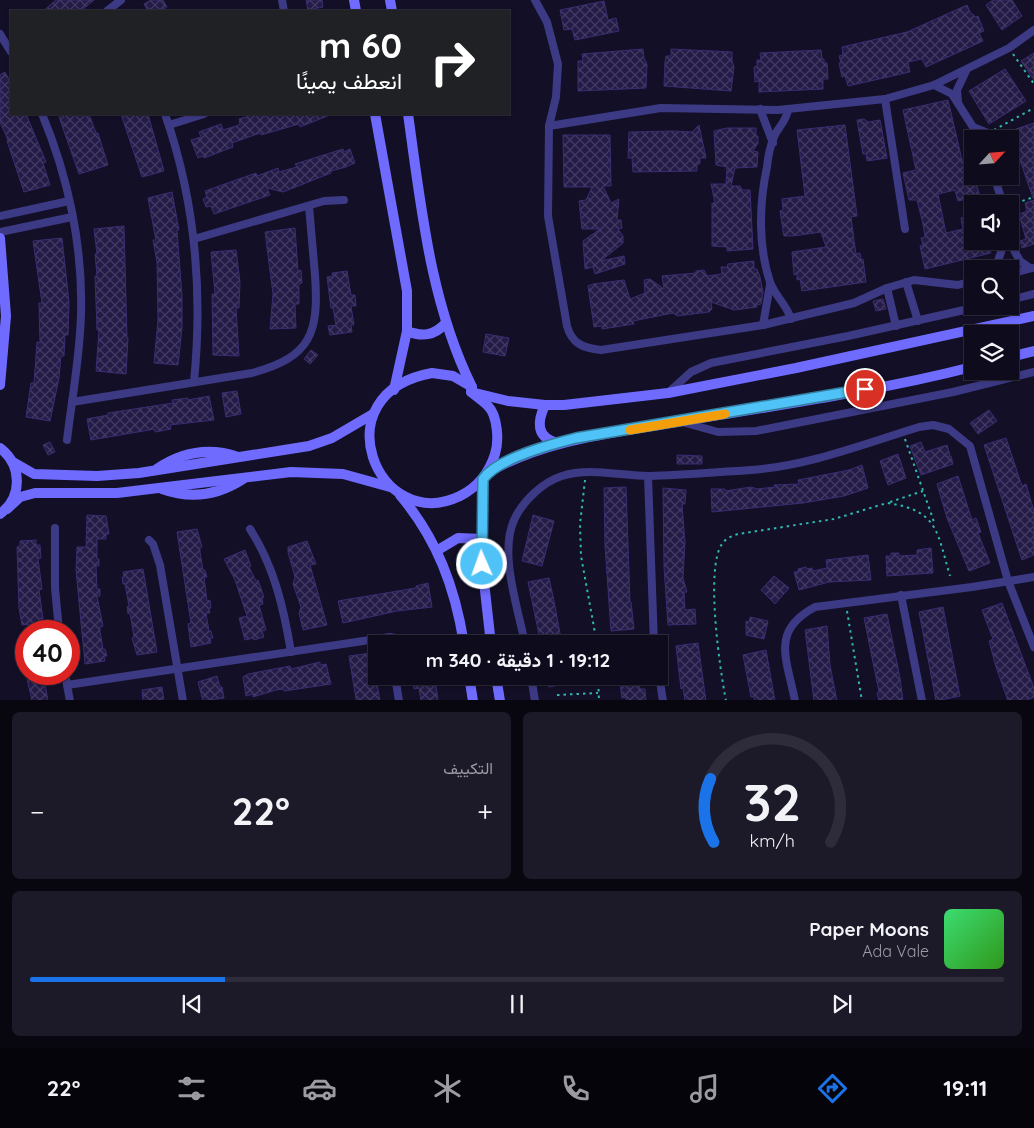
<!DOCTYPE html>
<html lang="ar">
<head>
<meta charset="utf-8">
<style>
	body { margin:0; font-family:Quicksand,Vazirmatn,sans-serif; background:#1c1929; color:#f1f3f6; direction:rtl; height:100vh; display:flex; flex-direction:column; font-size:19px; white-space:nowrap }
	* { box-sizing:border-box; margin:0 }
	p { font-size:16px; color:#9b9ba3 }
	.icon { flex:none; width:28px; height:28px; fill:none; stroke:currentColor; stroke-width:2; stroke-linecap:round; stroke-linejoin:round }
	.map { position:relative; height:700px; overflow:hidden; direction:ltr }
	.panel { display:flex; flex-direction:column; gap:12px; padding:12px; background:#08060f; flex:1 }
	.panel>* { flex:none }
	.guide { position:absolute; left:10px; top:10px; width:500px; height:105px; border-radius:0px; box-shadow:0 1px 4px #0004,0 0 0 1px #2e2b3b; direction:rtl; background:#202124; color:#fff; overflow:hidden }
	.needle { width:32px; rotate:64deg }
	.buttons { position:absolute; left:964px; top:130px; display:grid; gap:10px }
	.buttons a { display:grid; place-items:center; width:55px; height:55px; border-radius:0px; background:#0e0b1c; box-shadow:0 1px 4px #0004,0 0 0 1px #2e2b3b; font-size:25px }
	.speed { position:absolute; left:15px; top:620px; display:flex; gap:10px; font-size:25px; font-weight:700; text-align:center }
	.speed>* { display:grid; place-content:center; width:65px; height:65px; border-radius:50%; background:#0e0b1c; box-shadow:0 1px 4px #0004,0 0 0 1px #2e2b3b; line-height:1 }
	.speed .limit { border:8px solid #d22; background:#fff; color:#111 }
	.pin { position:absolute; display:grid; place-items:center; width:42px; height:42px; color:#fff; margin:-21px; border:2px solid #fff; border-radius:50%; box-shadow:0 1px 5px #0007 }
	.me { position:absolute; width:55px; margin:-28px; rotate:358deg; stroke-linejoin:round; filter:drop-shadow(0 0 4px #0008) }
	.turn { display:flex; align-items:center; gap:18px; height:105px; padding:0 25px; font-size:22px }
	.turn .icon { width:65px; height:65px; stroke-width:2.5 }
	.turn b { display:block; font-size:35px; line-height:42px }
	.big { font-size:38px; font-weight:700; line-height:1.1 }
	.panel .widget { flex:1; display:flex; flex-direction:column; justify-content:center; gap:8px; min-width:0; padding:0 18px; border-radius:8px; background:#1c1929 }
	.panel .dial { align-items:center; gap:0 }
	.dial svg { height:130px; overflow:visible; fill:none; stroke:#2e2b3b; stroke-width:7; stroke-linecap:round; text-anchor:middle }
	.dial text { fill:#f1f3f6; stroke:none }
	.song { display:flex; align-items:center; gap:15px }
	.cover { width:60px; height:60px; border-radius:8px; background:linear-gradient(135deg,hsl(140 70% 55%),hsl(110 70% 35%)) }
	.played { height:5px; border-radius:2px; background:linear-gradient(90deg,#1a73e8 20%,#2e2b3b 20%) }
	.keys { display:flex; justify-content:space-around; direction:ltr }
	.heat { display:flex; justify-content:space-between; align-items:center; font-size:28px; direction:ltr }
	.panel .tiles { flex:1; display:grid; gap:12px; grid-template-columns:1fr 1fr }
	.widget:last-child { grid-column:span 2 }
	.trip { position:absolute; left:368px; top:635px; width:300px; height:50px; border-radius:0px; background:#0e0b1c; box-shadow:0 1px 4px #0004,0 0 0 1px #2e2b3b; font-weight:700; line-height:50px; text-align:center; direction:rtl }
	.tabs { display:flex; height:80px; justify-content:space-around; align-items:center; background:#06040b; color:#9b9ba3 }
	.tabs .icon { width:35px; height:35px }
	.tabs .current { color:#1a73e8 }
	.tabs b { font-size:22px; color:#f1f3f6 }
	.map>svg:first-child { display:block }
	.building { fill:url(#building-cross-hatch); stroke:#3b2d73 }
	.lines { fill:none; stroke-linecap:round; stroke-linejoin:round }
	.path { stroke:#2fb8b0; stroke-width:2; stroke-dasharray:2.5 4; stroke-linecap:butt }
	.street { stroke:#3d3a85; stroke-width:8 }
	.secondary { stroke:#6f6bff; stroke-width:10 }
	.route-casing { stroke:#337fa1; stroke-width:12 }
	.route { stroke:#4fc3f7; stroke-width:9 }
	.slow { stroke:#f59e0b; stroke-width:9 }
</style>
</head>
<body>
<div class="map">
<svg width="1034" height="701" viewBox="0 0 1034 701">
	<defs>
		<pattern id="building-cross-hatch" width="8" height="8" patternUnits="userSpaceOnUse" patternTransform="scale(1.25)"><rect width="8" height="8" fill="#241b47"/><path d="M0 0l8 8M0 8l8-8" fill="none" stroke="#433b63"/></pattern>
	</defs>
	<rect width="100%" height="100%" fill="#130f26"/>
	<!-- building -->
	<g class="building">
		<polygon points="56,0 94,0 81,11 43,11"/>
		<polygon points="151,0 163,0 167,7 160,11 148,11 144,4"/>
		<polygon points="306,0 322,0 323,7 308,10"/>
		<polygon points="993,0 1012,0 1022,16 1002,30 986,5"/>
		<polygon points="604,1 608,20 616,18 619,31 575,40 572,29 564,30 560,10"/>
		<polygon points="967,5 971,14 973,14 975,17 978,16 984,31 979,33 983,41 926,67 922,59 908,62 910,72 848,86 845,76 842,77 839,63 841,63 839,56 843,55 842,47 907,32"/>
		<polygon points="643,49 644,58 647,64 646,88 578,91 578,61 583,61 582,54"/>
		<polygon points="671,49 732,52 732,61 734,67 731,91 664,86 665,62 666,56 671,56"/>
		<polygon points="821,50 822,59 824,59 824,63 827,63 828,79 823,79 823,89 759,92 759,81 755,82 754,67 757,66 757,60 761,60 760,53"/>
		<polygon points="1034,53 1034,80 1021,61"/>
		<polygon points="1005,69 1026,101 989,124 969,91"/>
		<polygon points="5,72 11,83 11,114 26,114 46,162 43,163 50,185 24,192 7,141 8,140 0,122 0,75"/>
		<polygon points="948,100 962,160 968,159 980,196 958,201 955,190 938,194 946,233 963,229 961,218 972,216 972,241 988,241 991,253 925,269 920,246 923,245 921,238 925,237 923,224 917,200 909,200 903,173 916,170 903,110"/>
		<polygon points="58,114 89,114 96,133 98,133 108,165 79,174"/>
		<polygon points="121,114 148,114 164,171 142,177"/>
		<polygon points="255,114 261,114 262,117 275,114 330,115 300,127 299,124 261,135 260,133 232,143 233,147 204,158 203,156 198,158 191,140 201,137 199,132 221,124 223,130 236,126 240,124 239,119"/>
		<polygon points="864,119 868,122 880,120 887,158 867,161 866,154 863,154 857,120"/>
		<polygon points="1034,123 1034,198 1033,198 1010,131"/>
		<polygon points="699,125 706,158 700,158 700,164 697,164 697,171 633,172 632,158 628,158 629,132 673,131 692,132"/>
		<polygon points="845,125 857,216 851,217 854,240 856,254 860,253 861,260 863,259 866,282 802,291 800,279 797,280 797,274 794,275 792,252 826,247 821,232 793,236 784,236 783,231 780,211 783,210 782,199 805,196 797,130"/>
		<polygon points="727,128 756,128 756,136 758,136 758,143 753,151 758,152 757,167 735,168 731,186 740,186 742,190 750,190 753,249 727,251 727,247 712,246 712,203 715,203 711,184 726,184 727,167 716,165 714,131"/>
		<polygon points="563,135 610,135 611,186 603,186 611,203 619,199 617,220 621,220 622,228 618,229 623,236 623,243 601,261 624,256 625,264 595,274 593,267 585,269 583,241 600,229 582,229 579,201 586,200 592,187 564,187"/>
		<polygon points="343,149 344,152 350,149 355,163 346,167 331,171 331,173 283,192 267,188 270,195 214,214 211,206 206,207 203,199 207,197 205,191 256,173 257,176 278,168 279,172 297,167 295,164"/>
		<polygon points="172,192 179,230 177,230 182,296 182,328 178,365 154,363 158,320 157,262 153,240 156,240 148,198"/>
		<polygon points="1034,200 1034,244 1022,248 1020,241 1026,239 1019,214 1027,211 1025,203"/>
		<polygon points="124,226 127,338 128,338 126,374 96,371 99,330 97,330 95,276 97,276 95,254 97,254 94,229"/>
		<polygon points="295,228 298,271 301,270 302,283 299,284 299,304 295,304 296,328 270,329 273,294 265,232"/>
		<polygon points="62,238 69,302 68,335 65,335 64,356 61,356 59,378 50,421 26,417 31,383 34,383 37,342 40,343 39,303 42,303 33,241"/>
		<polygon points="236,250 240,282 239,308 236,308 239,356 213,355 212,294 215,294 211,252"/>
		<polygon points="754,261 754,269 757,269 760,277 763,292 761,304 756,305 757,307 734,310 711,302 712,309 709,312 677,316 673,313 633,321 634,324 602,329 602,326 594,327 588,286 593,284 624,280 630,299 645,293 644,280 650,279 664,289 662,276 696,273 696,271 704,270 707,276 722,274 721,267 727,267 728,264"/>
		<polygon points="347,271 351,295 355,295 356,306 351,306 354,325 351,325 352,332 330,335 328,326 336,325 333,308 331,308 327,277 333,276 332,273"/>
		<polygon points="883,299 886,309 876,311 873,301"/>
		<polygon points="486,334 509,338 505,356 483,352"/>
		<polygon points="311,350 318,355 310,364 304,359"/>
		<polygon points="237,391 241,414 226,417 222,393"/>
		<polygon points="209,396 214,420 170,425 171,429 155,432 155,429 91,440 87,419 108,415 108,413 173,403 172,400 188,398 188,400"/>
		<polygon points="989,410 997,421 978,434 970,423"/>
		<polygon points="1006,438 1022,486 1026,484 1034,511 1034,555 1022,560 984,445"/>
		<polygon points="50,442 55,452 48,455 43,445"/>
		<polygon points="921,442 925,452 947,445 950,455 947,457 951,456 953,464 921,475 910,446"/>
		<polygon points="898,454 906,478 888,485 880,461"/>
		<polygon points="677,455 702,456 702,464 677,464"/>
		<polygon points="862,465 868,488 844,496 803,503 712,512 711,489 725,489 725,491 751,487 757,489 775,487 774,485 799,484 798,480 849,470"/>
		<polygon points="958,476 972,520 976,518 981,532 978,533 990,563 969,571 947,518 937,484"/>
		<polygon points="626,487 630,602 631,602 634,629 611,631 605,546 604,488"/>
		<polygon points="663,488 686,490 685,504 682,504 685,542 683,578 687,592 684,592 685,610 695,609 696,624 668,625 664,567"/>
		<polygon points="87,515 106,516 109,534 106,534 106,539 97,539 97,559 99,559 99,566 96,566 97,589 100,589 100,596 97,596 103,626 100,627 100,631 103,649 105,649 107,656 104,656 105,661 85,664 76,570 77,547 86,547"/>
		<polygon points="533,515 554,521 542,566 522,561"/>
		<polygon points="197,529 202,547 200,547 200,552 203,570 205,570 207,577 204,577 207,601 210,600 211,608 209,608 210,613 206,613 209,631 211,631 213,638 210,638 211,643 191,647 188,624 191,623 177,532"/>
		<polygon points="36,540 36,545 40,545 41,558 38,559 42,589 39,590 43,619 40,619 40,624 22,625 19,608 17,547 20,546 20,541"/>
		<polygon points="307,541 316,564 310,565 327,625 303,630 299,613 301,607 293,584 295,577 288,552 288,547"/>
		<polygon points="931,548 933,573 887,576 886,556 891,556 891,553 899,553 899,556 917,555 917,550"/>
		<polygon points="245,550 251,566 249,567 256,581 258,580 264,597 262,598 263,604 259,605 266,630 262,631 264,637 254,640 253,638 245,640 239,618 247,616 235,580 224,559"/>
		<polygon points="868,555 871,580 829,582 799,590 794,572 799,571 798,569 806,567 807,569 812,568 813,571 827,568 826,560"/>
		<polygon points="143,569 157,652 137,655 132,638 134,637 130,613 128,614 127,607 129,606 125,584 123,584 122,577 124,577 123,572"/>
		<polygon points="774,576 789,588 775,604 761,590"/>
		<polygon points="549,578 554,601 562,644 541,644 528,582"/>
		<polygon points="428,583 432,607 397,611 343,623 338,601 416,588 416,586"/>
		<polygon points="1002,603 1034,688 1034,697 1025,701 1008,701 996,667 989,641 993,639 982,610"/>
		<polygon points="943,607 960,696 936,701 919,612"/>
		<polygon points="887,614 900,678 903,701 879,701 877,693 879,692 864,618"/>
		<polygon points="750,617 768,621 764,639 746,635 746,621 749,622"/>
		<polygon points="827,626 830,665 837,701 814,701 805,630"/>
		<polygon points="698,643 706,701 685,701 683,688 681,689 676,646"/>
		<polygon points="766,650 775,701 755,701 754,697 751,697 743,655"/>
		<polygon points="372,653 380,701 359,701 356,699 349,656"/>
		<polygon points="320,662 320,665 326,664 331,684 284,691 283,689 276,690 253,697 253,694 246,696 243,677 248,674 290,666 291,669"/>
		<polygon points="26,674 46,674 48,684 45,684 48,701 32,701"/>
		<polygon points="217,676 220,687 222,687 224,698 203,701 198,682"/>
		<polygon points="412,676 435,676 438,701 421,701 419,688 414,689"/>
		<polygon points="547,676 569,676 570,683 549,687"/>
		<polygon points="619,676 638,676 640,689 645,689 646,701 626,701 626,697 622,698"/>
		<polygon points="162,687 164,701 143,701 142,690"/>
	</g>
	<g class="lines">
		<!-- path -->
		<g class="path">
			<polyline points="1013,54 1034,84"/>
			<polyline points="994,130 1034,108"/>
			<polyline points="1010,205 1034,197"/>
			<polyline points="905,439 934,522"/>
			<polyline points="585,480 580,524 581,556 597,644"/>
			<polyline points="890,502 923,491"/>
			<polyline points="847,611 862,701"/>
			<polyline points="598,676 599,701"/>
			<polyline points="557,695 598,693"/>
			<path d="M726,701C720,670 705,568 722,544C726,538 732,536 738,534L834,519L887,503C939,510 937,533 950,576"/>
		</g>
		<!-- street -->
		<g class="street">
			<polyline points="282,0 284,11"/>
			<path d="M535,0L547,22L558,64L556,97L549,126L548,216L567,326C572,344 583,348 601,350L763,325L854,303L887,288L914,280L958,285L972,281"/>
			<polyline points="107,11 121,0"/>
			<polyline points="0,34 11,52"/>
			<polyline points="934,85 952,94 973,127 988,133 988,139"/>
			<polyline points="885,99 905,229"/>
			<polyline points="958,102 957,90 966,71"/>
			<polyline points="760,109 773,143"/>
			<path d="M788,109C787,121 778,127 774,137C770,146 768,157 767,167C759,204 758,246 770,282C775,296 787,305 791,319"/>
			<path d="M42,114C68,176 83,246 81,314C80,356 72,398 67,440"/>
			<path d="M165,114C195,200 203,291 194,382"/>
			<polyline points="169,125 204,114"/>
			<polyline points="549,126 661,108 778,110 885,99 934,85 1009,48 1034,30"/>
			<polyline points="994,176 1003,204"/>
			<polyline points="0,216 69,201"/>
			<polyline points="0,232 72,217"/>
			<polyline points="194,239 324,201 344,200"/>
			<polyline points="1009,241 1020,261 1030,268"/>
			<polyline points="995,269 1005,241"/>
			<polyline points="1010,274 1032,268"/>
			<polyline points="906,282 918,321"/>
			<polyline points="887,288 896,326"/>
			<polyline points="1010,300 1034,294"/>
			<polyline points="763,325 770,285"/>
			<polyline points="668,393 691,372 711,363 848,336 982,306"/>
			<path d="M72,402L252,373C312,357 319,332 315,275C313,252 311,229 309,206"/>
			<polyline points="682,422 718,432 756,431 953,392 1034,372"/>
			<polyline points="648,476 654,644"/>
			<polyline points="55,528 55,588 59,631"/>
			<path d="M250,529C274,566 284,609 291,652"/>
			<polyline points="149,540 153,544 160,565 183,701"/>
			<polyline points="901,595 922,701"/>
			<path d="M525,644C518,607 498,552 515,518C524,500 543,482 562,476C589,467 621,476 649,476C682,475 717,472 751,470C808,466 864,444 919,427L933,425L949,429L970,446L1008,581L1034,647"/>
			<polyline points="65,674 70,701"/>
			<polyline points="659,675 663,701"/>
			<polyline points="395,676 399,701"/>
			<polyline points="531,676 535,701"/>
			<polyline points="67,685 390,637 413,641"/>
			<path d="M795,701C787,659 770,631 815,607L972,587L1034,577"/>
		</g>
		<!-- secondary -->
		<g class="secondary">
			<polyline points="354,0 356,11"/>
			<polyline points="390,0 392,11"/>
			<polyline points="375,114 407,291 407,331 394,390"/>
			<path d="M408,114C421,206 430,302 472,387"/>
			<polyline points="0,238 6,316 0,385"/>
			<path d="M407,331C422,337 434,336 446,323"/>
			<polyline points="1010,357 1034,351"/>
			<path d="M432,373L453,376L472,387L471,392C477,397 483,401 488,406C498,416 499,442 495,454C489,473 478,487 460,496C377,536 320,393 432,373Z"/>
			<polyline points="471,392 508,401 545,405 564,405 668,393 796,368 1034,316"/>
			<path d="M545,405C537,422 536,437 557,443"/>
			<path d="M0,448C22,465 23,497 0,514"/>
			<polyline points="13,462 34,474 97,476 139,473 309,446 332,438 373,414"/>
			<path d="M157,469C182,452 209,447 238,457"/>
			<path d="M487,473C548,438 615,433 683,421C779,405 878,391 972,367"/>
			<polyline points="483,479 482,564 491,644"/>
			<path d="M162,489C190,499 217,496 243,479"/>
			<path d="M400,495C437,539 455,587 464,644"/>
			<polyline points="7,509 20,497 35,493 117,493 291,472 343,474 390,487"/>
			<polyline points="438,550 458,538 482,539"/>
			<polyline points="469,676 473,701"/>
			<polyline points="496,676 500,701"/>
		</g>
	</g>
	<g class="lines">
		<!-- route casing -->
		<g class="route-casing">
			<path id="route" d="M482,564L483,479C498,458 552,444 576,438L865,389"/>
		</g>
		<!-- route -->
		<use href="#route" class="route"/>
		<!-- slow -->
		<polyline class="slow" points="630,430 725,414"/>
	</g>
</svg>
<div class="buttons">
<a><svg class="needle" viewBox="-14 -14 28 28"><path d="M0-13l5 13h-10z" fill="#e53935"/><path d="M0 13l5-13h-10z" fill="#9b9ba3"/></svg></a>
<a><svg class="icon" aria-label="sound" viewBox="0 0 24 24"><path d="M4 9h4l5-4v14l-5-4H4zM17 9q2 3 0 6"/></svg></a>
<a><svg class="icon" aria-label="search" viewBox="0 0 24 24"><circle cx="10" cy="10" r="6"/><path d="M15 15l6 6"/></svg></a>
<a><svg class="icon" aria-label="layers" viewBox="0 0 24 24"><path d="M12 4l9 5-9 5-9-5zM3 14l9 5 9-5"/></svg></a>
</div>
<div class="speed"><div class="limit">40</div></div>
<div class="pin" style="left:865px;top:389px;background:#d93025"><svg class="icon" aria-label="arrive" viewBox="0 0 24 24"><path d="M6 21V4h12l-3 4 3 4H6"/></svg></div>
<svg class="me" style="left:482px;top:564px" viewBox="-20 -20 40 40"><circle r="17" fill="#4fc3f7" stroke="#fff" stroke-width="3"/><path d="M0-11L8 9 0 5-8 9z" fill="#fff"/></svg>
<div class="trip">19:12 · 1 دقيقة · 340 m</div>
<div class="guide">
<div class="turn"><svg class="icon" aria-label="right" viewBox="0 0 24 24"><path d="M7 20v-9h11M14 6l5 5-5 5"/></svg><div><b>60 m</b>انعطف يمينًا</div></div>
</div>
</div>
<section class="panel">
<div class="tiles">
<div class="widget dial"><svg viewBox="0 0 100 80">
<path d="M14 69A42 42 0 1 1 86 69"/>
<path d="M14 69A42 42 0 0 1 12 30" stroke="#1a73e8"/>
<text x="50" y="56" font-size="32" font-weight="700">32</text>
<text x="50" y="72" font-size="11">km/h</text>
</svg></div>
<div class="widget"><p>التكييف</p>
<div class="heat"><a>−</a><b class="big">22°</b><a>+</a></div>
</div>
<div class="widget">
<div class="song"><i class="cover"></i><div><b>Paper Moons</b><p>Ada Vale</p></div></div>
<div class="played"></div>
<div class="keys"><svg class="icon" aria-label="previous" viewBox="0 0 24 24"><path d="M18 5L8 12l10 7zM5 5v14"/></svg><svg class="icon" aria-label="pause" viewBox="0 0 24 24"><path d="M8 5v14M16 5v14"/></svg><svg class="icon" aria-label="next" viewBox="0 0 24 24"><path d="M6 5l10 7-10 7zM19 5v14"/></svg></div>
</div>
</div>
</section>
<nav class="tabs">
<b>19:11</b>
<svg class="icon current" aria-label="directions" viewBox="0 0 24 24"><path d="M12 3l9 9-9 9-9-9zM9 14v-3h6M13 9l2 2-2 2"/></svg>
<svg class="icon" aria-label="music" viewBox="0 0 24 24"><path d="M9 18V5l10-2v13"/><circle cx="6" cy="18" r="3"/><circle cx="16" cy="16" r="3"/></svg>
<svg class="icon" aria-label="phone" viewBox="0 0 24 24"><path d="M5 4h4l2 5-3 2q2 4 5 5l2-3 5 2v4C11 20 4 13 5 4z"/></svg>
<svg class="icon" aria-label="climate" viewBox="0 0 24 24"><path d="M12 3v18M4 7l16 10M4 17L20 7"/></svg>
<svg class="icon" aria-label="car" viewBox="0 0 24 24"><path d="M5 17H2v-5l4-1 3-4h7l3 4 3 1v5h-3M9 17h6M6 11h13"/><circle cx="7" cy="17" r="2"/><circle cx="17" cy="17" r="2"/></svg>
<svg class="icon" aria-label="filters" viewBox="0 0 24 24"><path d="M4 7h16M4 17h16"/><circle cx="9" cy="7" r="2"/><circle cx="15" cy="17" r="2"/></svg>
<b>22°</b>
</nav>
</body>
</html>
